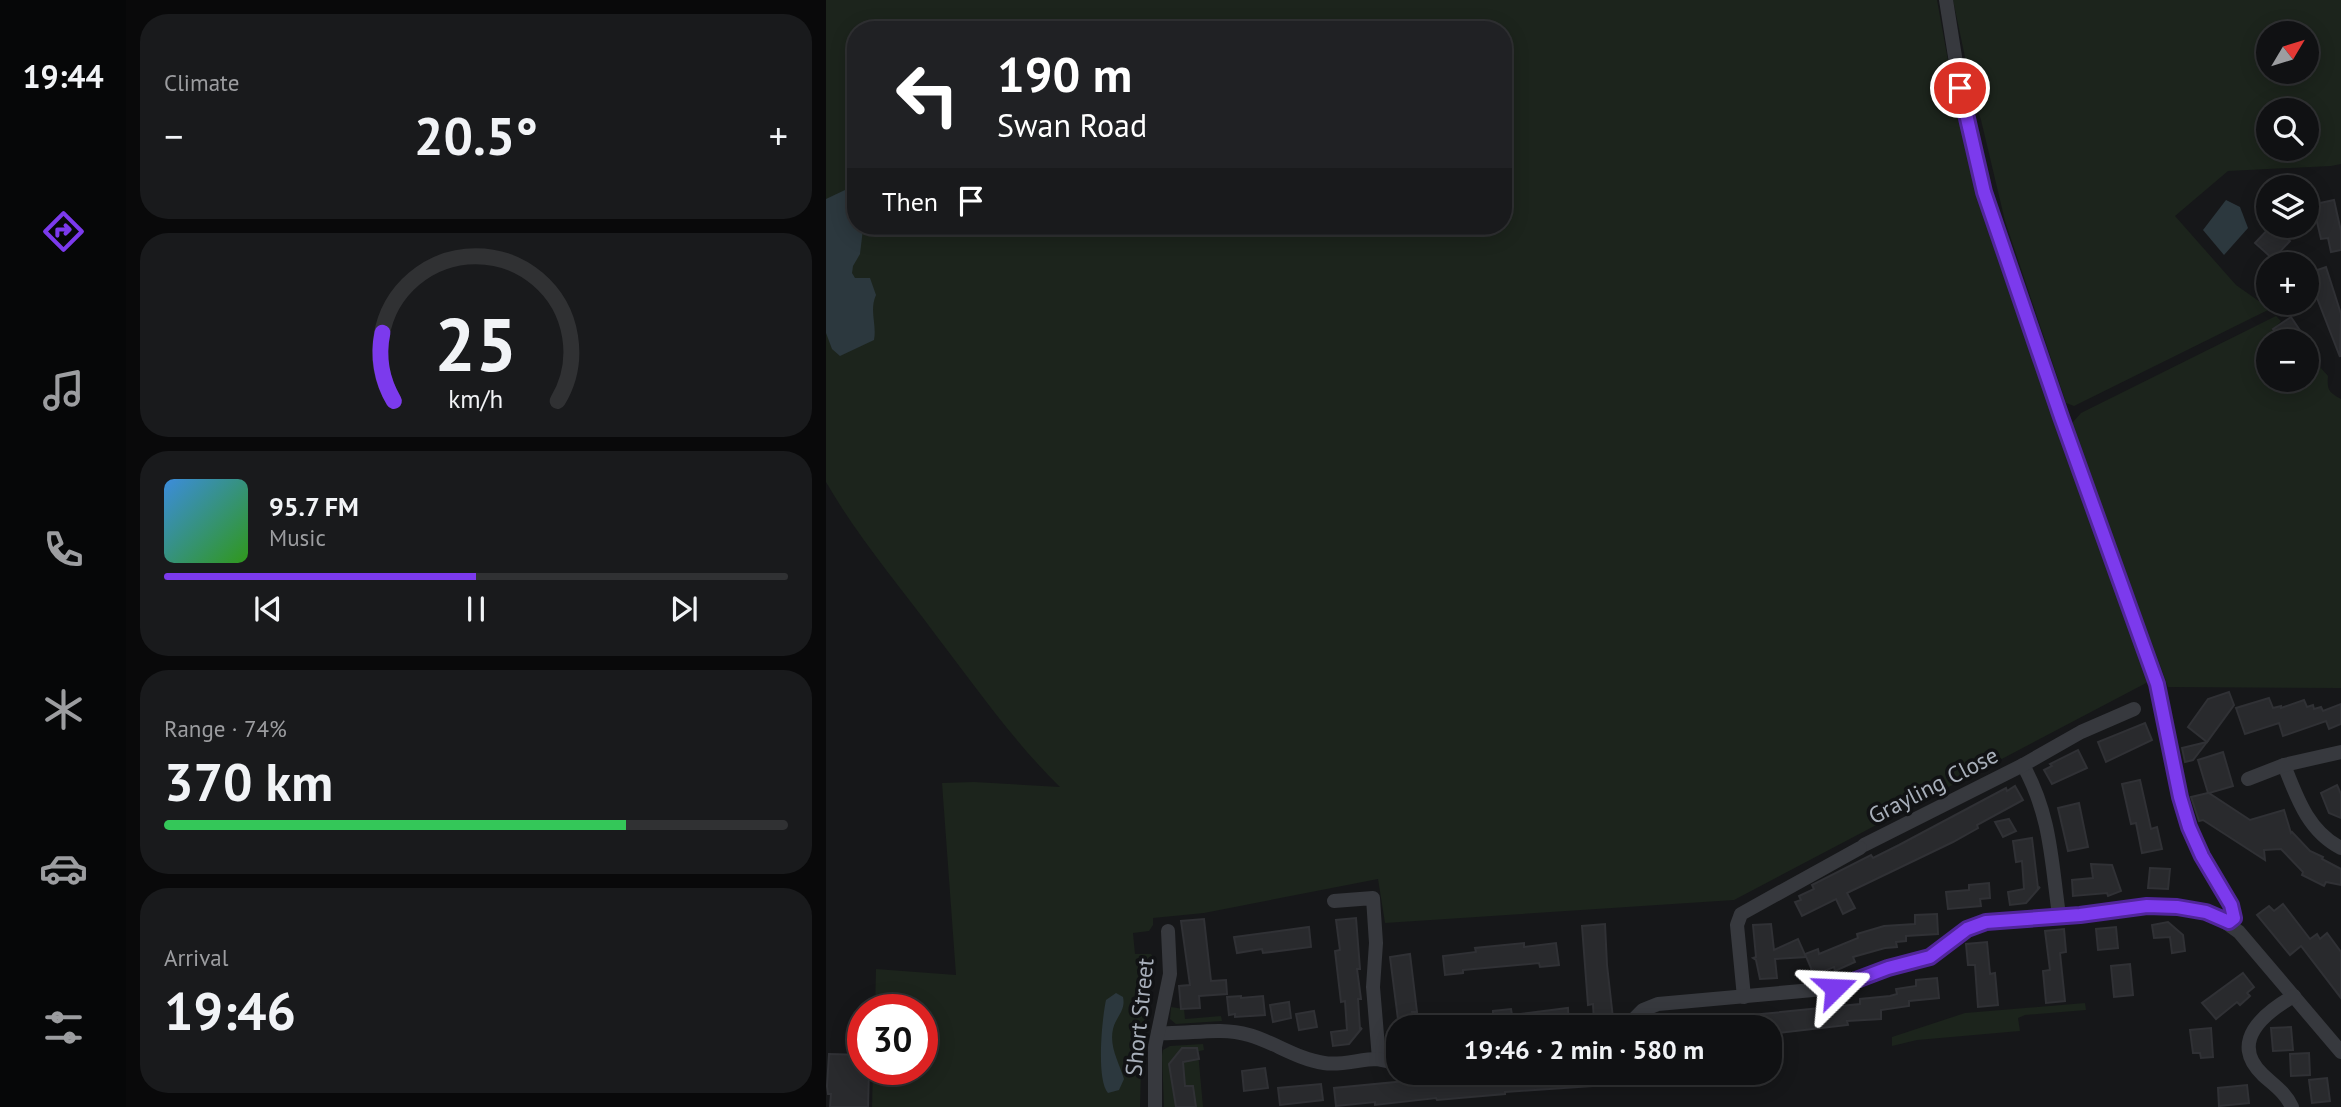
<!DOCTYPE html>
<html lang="en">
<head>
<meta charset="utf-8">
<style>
	body { margin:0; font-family:"PT Sans",sans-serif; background:#191a1c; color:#f1f3f6; height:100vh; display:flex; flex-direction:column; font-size:26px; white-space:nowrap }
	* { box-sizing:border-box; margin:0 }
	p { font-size:23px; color:#9c9da0 }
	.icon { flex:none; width:38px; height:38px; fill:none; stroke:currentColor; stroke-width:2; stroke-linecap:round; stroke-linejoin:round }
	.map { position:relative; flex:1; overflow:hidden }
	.sheet { display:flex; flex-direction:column; gap:14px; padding:14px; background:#09090a; width:700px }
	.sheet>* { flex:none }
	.banner { position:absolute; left:21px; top:21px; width:665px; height:214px; border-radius:28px; box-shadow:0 4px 18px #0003,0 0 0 2px #303133; background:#202124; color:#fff; overflow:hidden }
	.needle { width:46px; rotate:52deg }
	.fabs { position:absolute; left:1430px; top:21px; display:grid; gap:14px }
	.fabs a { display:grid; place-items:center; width:63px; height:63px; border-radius:50%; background:#101113; box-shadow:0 4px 18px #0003,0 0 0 2px #303133; font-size:35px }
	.speed { position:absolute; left:21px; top:994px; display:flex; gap:14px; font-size:35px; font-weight:700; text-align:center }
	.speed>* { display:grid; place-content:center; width:91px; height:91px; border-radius:50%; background:#101113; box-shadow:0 4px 18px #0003,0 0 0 2px #303133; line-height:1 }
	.speed .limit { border:10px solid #d22; background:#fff; color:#111 }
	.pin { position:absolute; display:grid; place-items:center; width:60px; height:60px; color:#fff; margin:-30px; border:4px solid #fff; border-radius:50%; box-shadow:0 2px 7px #0007 }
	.me { position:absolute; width:77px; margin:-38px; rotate:69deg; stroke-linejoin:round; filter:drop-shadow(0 0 5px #0008) }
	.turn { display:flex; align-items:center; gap:24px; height:147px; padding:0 35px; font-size:32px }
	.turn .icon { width:91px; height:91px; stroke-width:2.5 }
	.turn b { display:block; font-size:49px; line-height:60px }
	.then { display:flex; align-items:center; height:66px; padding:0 35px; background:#0003; gap:14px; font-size:26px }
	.big { font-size:52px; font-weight:700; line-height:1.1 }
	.sheet .widget { flex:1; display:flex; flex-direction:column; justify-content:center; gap:10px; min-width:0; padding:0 24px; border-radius:28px; background:#191a1c }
	.sheet .dial { align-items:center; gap:0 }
	.dial svg { height:182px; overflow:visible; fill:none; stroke:#303133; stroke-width:7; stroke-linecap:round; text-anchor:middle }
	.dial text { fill:#f1f3f6; stroke:none }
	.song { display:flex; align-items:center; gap:21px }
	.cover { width:84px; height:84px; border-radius:10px; background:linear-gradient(135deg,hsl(210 70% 55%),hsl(110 70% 35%)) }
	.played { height:7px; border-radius:4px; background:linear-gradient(90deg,#7c3aed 50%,#303133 50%) }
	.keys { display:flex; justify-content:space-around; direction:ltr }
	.heat { display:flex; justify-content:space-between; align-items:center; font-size:38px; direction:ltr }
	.charge { height:10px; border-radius:5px; background:linear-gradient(90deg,#34c759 74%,#303133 0) }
	.trip { position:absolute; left:560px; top:1015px; width:396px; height:70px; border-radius:28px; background:#101113; box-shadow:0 4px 18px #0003,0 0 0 2px #303133; font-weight:700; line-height:70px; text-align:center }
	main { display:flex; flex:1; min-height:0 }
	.menu { display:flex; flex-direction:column; width:126px; justify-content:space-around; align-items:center; background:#060708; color:#9c9da0 }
	.menu .icon { width:49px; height:49px }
	.menu .current { color:#7c3aed }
	.menu b { font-size:32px; color:#f1f3f6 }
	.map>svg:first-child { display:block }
	.green { fill:#1c241c; fill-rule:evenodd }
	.water { fill:#2c383e }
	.building { fill:#292a2d; stroke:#303135; stroke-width:2 }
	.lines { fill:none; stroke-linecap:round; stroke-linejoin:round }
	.street { stroke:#37393e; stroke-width:14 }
	.route-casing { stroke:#51269a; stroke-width:18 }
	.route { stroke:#7c3aed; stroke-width:12 }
	.labels { text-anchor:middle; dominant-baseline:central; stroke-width:7; stroke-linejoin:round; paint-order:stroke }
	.street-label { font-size:23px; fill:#a8afba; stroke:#111214 }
</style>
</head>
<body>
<main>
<nav class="menu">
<b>19:44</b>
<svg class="icon current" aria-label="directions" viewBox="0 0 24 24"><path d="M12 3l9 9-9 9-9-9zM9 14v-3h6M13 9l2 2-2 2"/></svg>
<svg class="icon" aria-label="music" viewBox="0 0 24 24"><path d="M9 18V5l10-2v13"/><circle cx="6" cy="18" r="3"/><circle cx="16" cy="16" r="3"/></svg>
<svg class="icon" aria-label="phone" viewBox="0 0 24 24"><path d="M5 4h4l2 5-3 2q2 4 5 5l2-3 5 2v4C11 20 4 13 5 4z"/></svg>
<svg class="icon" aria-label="climate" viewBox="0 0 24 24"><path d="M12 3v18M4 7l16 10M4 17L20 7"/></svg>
<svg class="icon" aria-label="car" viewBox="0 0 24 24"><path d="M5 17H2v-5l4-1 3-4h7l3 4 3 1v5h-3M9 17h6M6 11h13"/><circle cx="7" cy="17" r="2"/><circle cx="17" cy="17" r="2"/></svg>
<svg class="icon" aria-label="filters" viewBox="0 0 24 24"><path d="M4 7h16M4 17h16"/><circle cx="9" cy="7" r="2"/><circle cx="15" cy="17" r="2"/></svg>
</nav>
<section class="sheet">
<div class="widget"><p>Climate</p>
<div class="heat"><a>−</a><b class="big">20.5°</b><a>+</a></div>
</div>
<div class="widget dial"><svg viewBox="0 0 100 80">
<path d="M14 69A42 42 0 1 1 86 69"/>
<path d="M14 69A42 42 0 0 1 9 39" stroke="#7c3aed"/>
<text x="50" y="56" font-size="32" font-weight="700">25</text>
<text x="50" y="72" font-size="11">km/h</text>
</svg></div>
<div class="widget">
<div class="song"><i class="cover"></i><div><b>95.7 FM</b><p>Music</p></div></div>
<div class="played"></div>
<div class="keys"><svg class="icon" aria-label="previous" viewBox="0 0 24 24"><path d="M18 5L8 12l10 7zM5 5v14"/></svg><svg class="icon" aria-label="pause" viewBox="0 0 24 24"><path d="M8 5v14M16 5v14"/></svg><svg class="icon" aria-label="next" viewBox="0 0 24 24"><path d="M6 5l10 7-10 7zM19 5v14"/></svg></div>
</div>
<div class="widget"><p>Range · 74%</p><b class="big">370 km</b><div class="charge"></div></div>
<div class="widget"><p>Arrival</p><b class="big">19:46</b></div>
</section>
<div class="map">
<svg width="1515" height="1107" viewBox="0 0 1515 1107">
	<rect width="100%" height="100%" fill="#161719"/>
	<!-- green -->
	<g class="green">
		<path d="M0,0H1111L1131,110L1165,239L1234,439L1322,682L908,900L559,923L552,879L378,913L327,918V925L323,931L307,933L309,954H325L330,961L316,1032L314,1107H46L47,1069H96V1010H49L50,969L130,975L116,783L148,782L234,787C187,741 149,686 109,634C72,584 31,536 0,482ZM30,30H677V226H30Z"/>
		<path d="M1127,0H1515V164L1505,166L1402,171L1349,216L1410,285L1444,309L1248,406L1240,403L1179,221L1155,120L1148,100ZM1442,33H1480V72H1442ZM1442,110H1480V149H1442Z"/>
		<path d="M1450,316L1455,321L1446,331L1453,341H1442V380H1480L1481,373L1494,367L1502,376C1501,389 1502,392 1515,399V688L1342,687L1247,429V422L1255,413Z"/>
		<polygon points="1259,1003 1260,1010 1199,1015 1192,1018 1194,1031 1091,1040 1066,1046 1066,1037 1139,1013"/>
		<polygon points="345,1007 358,1009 359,1019 395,1016 396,1021 350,1024 344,1019"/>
		<polygon points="377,1044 378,1050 369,1052 372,1052 377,1107 338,1107 336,1056 337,1050 344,1046"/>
	</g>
	<!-- water -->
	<g class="water">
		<path d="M19,190L24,193L30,209V226H37V229L34,254L27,266L26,273L29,278H44L50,295C43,311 51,324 48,340L14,356L6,349L0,333V199Z"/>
		<polygon points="1400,200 1414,207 1422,228 1398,255 1377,230"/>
		<path d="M290,993L297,997C300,1011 290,1016 287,1029C283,1047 293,1062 298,1079L293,1090L282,1093C270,1080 276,1018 280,1000Z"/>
	</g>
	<!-- building -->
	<g class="building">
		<polygon points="1508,200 1515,231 1515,250 1505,252 1502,238 1495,239 1491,222 1480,224 1480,206"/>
		<polygon points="1445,226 1464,241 1447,259 1429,243"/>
		<polygon points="1500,267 1515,314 1514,357 1491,298 1489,299 1480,278 1480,274"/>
		<polygon points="1465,317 1481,341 1455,341 1447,329"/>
		<polygon points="1403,692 1408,705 1381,742 1362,727 1382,699"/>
		<polygon points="1443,698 1447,708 1455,706 1455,708 1478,700 1481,707 1487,705 1488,709 1495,707 1497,711 1515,704 1515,724 1503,729 1500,721 1457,736 1453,723 1419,734 1410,708"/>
		<polygon points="1319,723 1326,740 1280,762 1272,742"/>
		<polygon points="1381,742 1367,760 1359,762 1356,748"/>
		<polygon points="1252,750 1261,768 1226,784 1218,770 1226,766 1224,764"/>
		<polygon points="1397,752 1407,786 1383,793 1424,820 1458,810 1465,833 1466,832 1484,851 1497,857 1496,859 1515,869 1515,885 1500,882 1498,886 1476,875 1477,872 1455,849 1438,850 1439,860 1377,820 1373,821 1365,797 1382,793 1372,760"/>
		<polygon points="1314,780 1325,829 1331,827 1336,849 1316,853 1310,823 1305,824 1296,784"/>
		<polygon points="1511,785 1515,794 1515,818 1503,813 1495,793"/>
		<polygon points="1189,786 1197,800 1151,825 1152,828 1127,842 1021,893 1029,908 1017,914 1010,899 976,916 969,902 975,900 973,896 988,889 986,885 1045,855 1047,858 1073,845 1180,788 1181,791"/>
		<polygon points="1253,803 1262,847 1242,851 1232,808"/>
		<polygon points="1183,819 1190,831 1177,837 1169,822"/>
		<polygon points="1206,838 1212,888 1214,887 1200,903 1184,905 1182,892 1198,889 1196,861 1190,862 1187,841"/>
		<polygon points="1265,864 1286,865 1295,891 1282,896 1281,893 1247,896 1246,880 1267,878"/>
		<polygon points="1324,868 1344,869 1342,889 1322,888"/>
		<polygon points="1163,883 1164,898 1154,899 1155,906 1122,909 1120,892 1143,890 1143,885"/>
		<polygon points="1457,904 1484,939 1491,934 1494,939 1501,933 1515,952 1515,998 1475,946 1464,955 1431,915 1443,906 1448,911"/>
		<polygon points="1111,914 1112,934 1080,936 1080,941 1070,942 1071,947 1059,948 1027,957 1029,962 1009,971 1008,967 988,975 979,954 992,949 993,954 1032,938 1031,934 1058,926 1089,924 1089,915"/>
		<polygon points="530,918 534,969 531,969 535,999 532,999 534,1029 536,1028 523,1044 507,1046 505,1032 521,1030 519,1001 515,1002 509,951 514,950 510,920"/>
		<polygon points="378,919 385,981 400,980 401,994 373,996 374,1008 355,1009 353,986 364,985 355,921"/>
		<polygon points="1342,922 1357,935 1359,951 1346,953 1344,937 1328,938 1326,925"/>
		<polygon points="779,924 781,965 788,1027 773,1027 772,1023 768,1023 767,1004 762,1005 756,926"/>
		<polygon points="945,924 948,950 972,939 980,957 949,959 951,978 934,979 930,960 927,958 930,957 927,925"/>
		<polygon points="483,927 485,947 437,953 436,949 411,953 408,937"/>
		<polygon points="1290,927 1292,948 1272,950 1270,929"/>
		<polygon points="1238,929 1240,952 1234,953 1239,1001 1220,1003 1217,971 1224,970 1219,931"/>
		<polygon points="1161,942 1164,974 1169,973 1172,1005 1152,1007 1149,965 1142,965 1140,944"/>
		<polygon points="698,943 698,947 730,943 733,965 714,967 713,963 637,970 637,973 619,975 617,956 650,952 649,948"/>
		<polygon points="584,954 591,1012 586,1012 587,1027 573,1027 564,957"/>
		<polygon points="1304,964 1307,995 1288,997 1285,966"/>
		<polygon points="1417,973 1428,987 1421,993 1424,996 1414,1005 1411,1002 1390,1019 1376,1003"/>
		<polygon points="1111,978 1113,998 1083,1001 1083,1006 1055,1010 1055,1019 1021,1021 1022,1025 943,1034 943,1027 927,1027 926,1015 1034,1004 1034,999 1064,996 1071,994 1070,989 1090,986 1090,980"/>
		<polygon points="415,996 415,998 437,996 439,1015 409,1017 409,1014 403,1015 401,997"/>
		<polygon points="463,1002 465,1018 447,1022 444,1005"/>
		<polygon points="742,1008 743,1027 638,1027 638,1019 667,1016 667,1011 685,1009 686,1015"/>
		<polygon points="488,1011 491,1027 473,1030 470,1014"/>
		<polygon points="894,1014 895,1027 849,1027 849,1018"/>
		<polygon points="1465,1027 1467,1050 1447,1051 1445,1028"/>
		<polygon points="1385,1028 1387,1057 1375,1058 1374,1053 1367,1053 1364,1030"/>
		<polygon points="356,1048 371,1048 373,1059 357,1062 359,1086 367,1086 370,1107 350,1107 343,1064"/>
		<polygon points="1483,1053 1484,1075 1465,1076 1464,1054"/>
		<polygon points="3,1054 37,1055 37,1069 43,1069 42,1107 4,1107 5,1094 2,1094 1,1086"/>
		<polygon points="439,1068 442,1088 418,1091 416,1071"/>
		<polygon points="663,1073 794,1073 795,1084 679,1092 679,1094 611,1100 610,1098 549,1105 549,1102 510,1106 508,1088"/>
		<polygon points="1501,1078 1504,1101 1486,1103 1483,1080"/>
		<polygon points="495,1084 497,1100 454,1105 452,1088"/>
		<polygon points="1421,1085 1423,1103 1393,1106 1392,1088"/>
	</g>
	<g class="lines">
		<!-- street -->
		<g class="street">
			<polyline points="1120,0 1134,88 1158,192 1235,417 1331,684 1354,797 1363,826 1376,856 1405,905 1408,918 1403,922"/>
			<path d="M1197,765C1225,816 1225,859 1233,915"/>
			<path d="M1458,765C1471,798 1482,831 1515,848"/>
			<polyline points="1422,779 1458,765 1515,752"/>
			<polyline points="1038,845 1197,765 1255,732 1308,709"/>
			<polyline points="508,901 547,898 550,943 547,987 553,1059"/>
			<polyline points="918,997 911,925 915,914 1034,848"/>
			<polyline points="800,1027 817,1010 832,1004 1009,988 1062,968 1104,957 1141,929 1160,922 1254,915 1321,906 1351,907 1391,916 1413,932 1515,1052"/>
			<path d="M332,1033C363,1035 392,1026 423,1035C448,1042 471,1059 498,1063C515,1066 534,1059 551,1059C558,1060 566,1062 572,1064"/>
			<polyline points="329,1107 329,1047 344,974 342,931"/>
			<path d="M1466,1107C1459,1092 1449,1086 1437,1075C1402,1042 1438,1013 1468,996"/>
		</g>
	</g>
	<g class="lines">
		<!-- route casing -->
		<g class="route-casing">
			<polyline id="route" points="1009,988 1062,968 1104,957 1141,929 1160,922 1254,915 1321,906 1351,907 1380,912 1403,922 1408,918 1405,905 1376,856 1363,827 1354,797 1331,684 1235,417 1158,192 1134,88"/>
		</g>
		<!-- route -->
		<use href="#route" class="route"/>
	</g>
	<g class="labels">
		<!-- street labels -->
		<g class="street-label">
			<text transform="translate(1107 785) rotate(-27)">Grayling Close</text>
			<text transform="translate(313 1017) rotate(-84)">Short Street</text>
		</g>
	</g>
</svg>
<div class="fabs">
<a><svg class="needle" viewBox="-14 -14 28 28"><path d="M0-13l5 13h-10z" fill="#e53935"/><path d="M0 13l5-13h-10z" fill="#9c9da0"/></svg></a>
<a><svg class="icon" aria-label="search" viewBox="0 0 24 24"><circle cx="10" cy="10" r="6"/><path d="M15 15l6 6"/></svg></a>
<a><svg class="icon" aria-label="layers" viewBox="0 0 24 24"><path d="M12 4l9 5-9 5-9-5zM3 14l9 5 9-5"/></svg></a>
<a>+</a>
<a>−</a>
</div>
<div class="speed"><div class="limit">30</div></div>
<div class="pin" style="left:1134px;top:88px;background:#d93025"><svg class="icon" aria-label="arrive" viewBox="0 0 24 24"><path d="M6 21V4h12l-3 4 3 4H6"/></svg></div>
<svg class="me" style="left:1009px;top:988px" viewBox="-20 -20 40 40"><path d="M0-17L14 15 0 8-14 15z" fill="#7c3aed" stroke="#fff" stroke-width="4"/></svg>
<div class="trip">19:46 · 2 min · 580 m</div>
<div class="banner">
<div class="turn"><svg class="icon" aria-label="left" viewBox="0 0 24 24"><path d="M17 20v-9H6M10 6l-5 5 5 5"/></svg><div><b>190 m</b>Swan Road</div></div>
<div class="then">Then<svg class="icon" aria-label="arrive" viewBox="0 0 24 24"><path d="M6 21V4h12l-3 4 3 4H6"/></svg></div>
</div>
</div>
</main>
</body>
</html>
